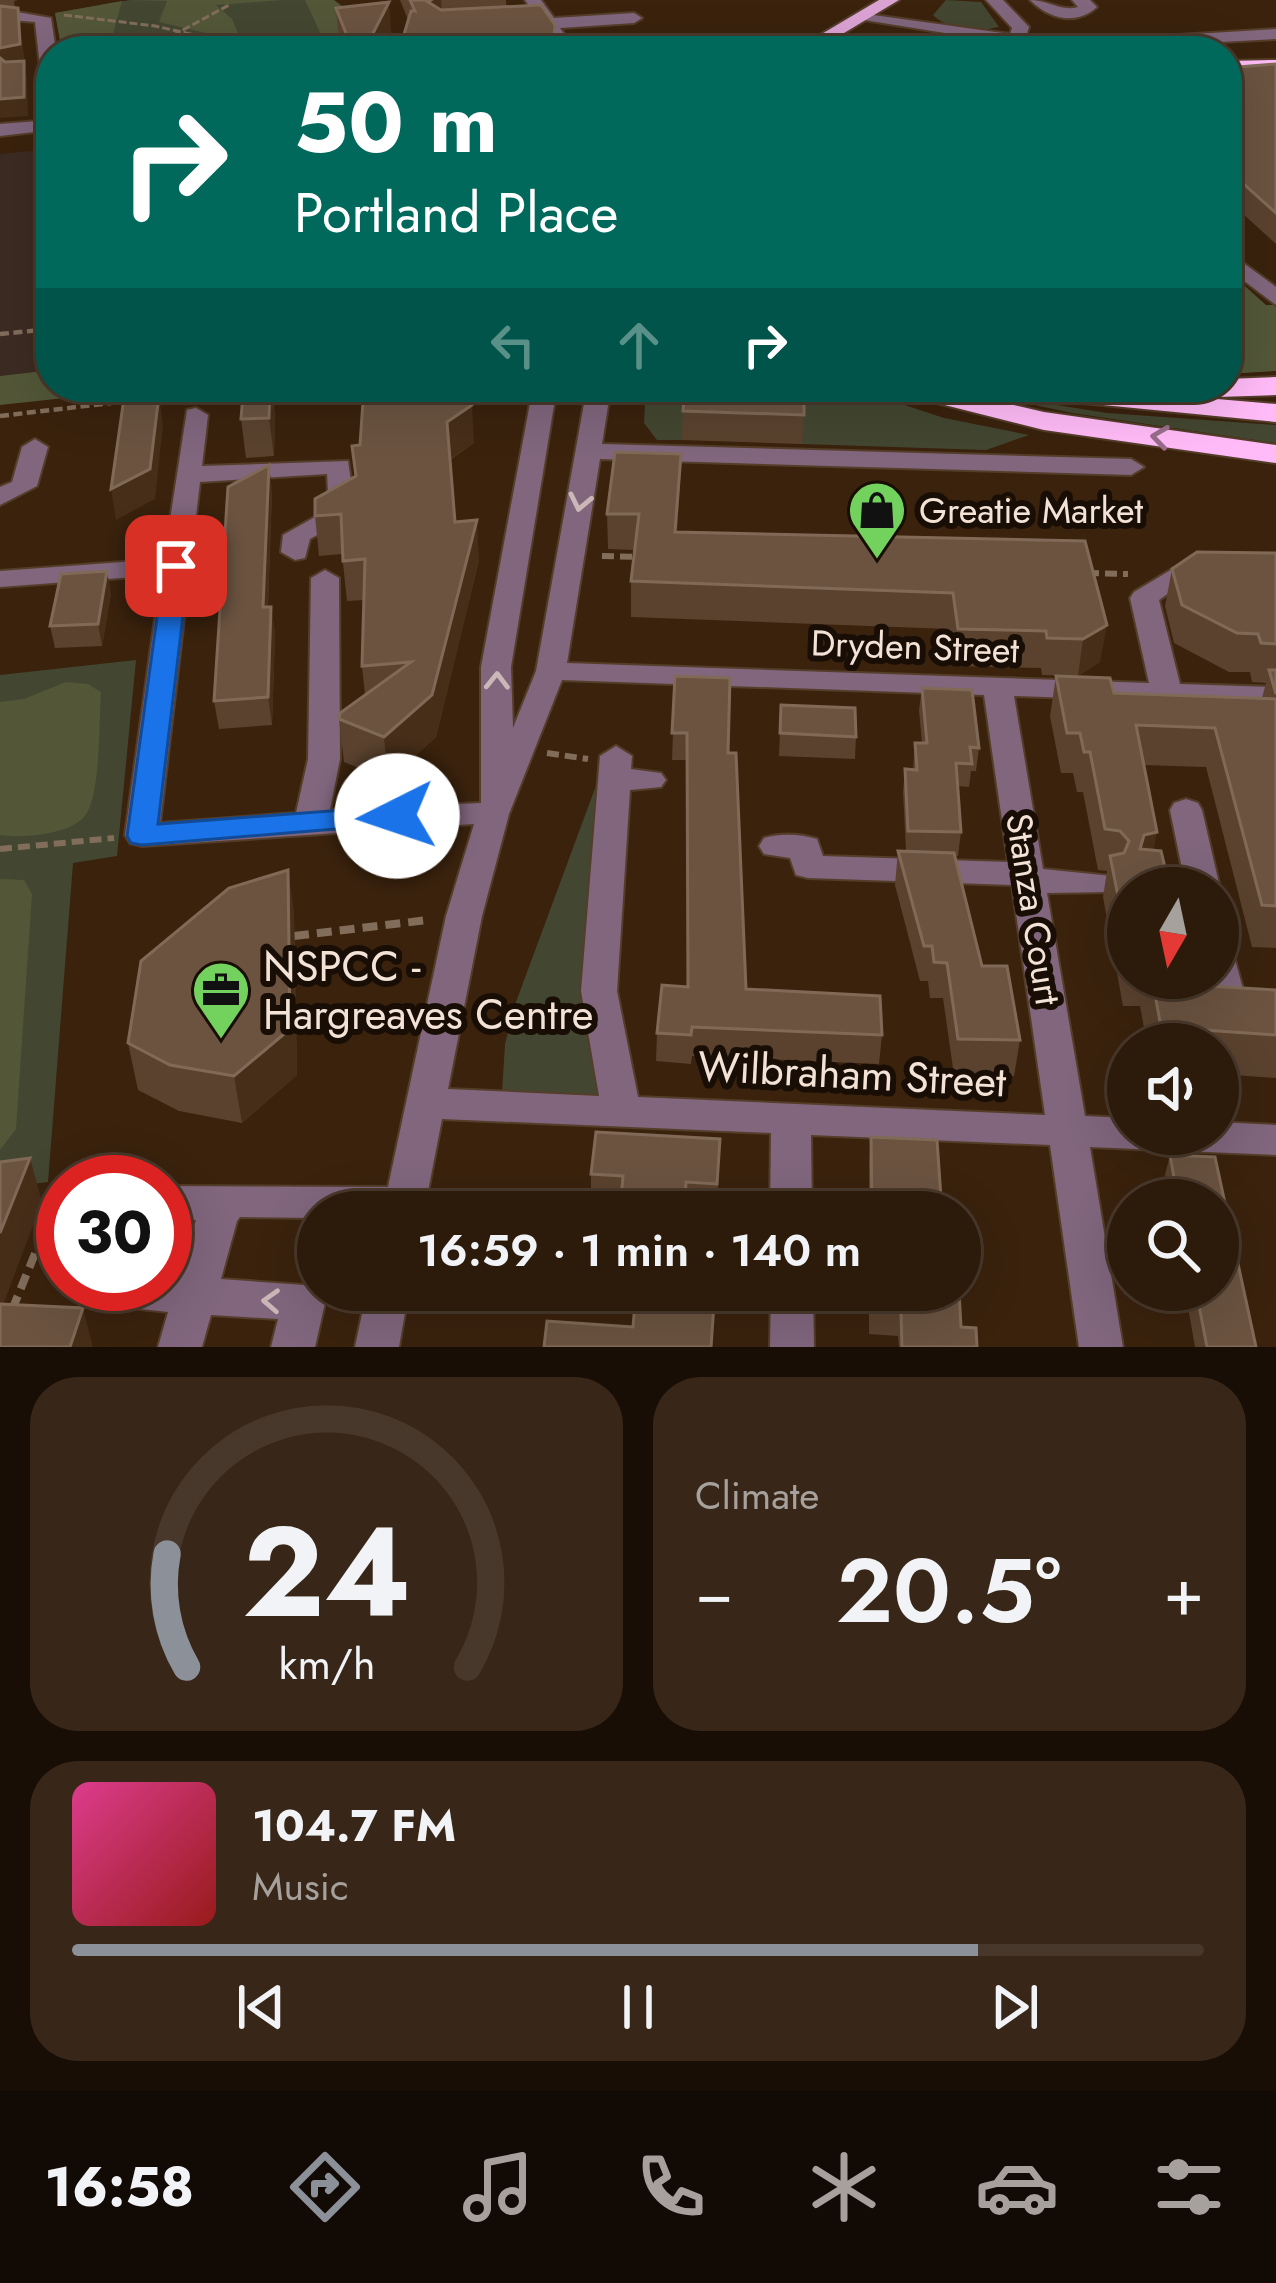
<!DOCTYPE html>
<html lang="en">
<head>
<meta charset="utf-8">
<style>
	body { margin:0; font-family:Jost,sans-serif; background:#382718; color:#f1f3f6; height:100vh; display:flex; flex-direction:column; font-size:45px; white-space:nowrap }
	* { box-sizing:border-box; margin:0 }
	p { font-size:39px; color:#a6a19c }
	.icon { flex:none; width:66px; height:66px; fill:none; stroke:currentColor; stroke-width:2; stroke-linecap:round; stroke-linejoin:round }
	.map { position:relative; height:1347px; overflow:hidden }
	.sheet { display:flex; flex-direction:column; gap:30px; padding:30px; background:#180e06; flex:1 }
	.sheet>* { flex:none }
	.hud { position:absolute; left:36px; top:36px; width:1206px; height:366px; border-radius:48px; box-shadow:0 12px 48px #0002,0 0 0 3px #48382b; background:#00695c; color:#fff; overflow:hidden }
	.needle { width:78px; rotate:189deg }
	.tools { position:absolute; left:1107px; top:867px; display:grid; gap:24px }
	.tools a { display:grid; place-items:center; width:132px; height:132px; border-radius:50%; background:#2c1a0a; box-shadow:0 12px 48px #0002,0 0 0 3px #48382b; font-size:60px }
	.speed { position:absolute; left:36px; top:1155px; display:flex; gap:24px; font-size:60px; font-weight:700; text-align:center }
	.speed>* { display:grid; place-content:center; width:156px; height:156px; border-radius:50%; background:#2c1a0a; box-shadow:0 12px 48px #0002,0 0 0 3px #48382b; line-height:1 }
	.speed .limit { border:18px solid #d22; background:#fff; color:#111 }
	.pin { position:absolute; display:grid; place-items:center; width:102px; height:102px; color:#fff; margin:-51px; border-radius:24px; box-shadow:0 6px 18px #0006 }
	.me { position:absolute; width:132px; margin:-66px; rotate:266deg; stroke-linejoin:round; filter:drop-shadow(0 0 9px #0008) }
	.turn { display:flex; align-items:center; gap:42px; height:252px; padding:0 60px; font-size:54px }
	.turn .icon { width:156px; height:156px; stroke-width:2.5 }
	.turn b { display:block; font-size:84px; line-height:102px }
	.lanes { display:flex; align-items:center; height:114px; padding:0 60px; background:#0003; justify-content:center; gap:60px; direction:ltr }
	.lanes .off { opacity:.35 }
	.big { font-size:90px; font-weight:600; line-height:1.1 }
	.sheet .card { flex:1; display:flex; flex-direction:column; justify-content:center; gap:18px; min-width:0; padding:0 42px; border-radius:48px; background:#382718 }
	.sheet .dial { align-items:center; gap:0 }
	.dial svg { height:312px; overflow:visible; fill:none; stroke:#48382b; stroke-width:7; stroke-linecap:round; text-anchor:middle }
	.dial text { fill:#f1f3f6; stroke:none }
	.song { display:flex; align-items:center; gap:36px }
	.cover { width:144px; height:144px; border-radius:18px; background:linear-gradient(135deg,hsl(330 70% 55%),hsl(0 70% 35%)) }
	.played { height:12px; border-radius:6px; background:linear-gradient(90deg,#8c9099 80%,#48382b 80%) }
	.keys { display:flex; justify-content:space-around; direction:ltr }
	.heat { display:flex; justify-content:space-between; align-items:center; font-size:66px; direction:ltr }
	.sheet .tiles { flex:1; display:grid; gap:30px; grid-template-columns:1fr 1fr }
	.card:last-child { grid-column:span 2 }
	.trip { position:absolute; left:297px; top:1191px; width:684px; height:120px; border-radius:60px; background:#2c1a0a; box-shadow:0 12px 48px #0002,0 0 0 3px #48382b; font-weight:600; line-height:120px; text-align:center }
	.menu { display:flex; height:192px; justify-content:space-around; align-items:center; background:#120a04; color:#a6a19c }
	.menu .icon { width:84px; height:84px }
	.menu .on { color:#8c9099 }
	.menu b { font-size:54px; color:#f1f3f6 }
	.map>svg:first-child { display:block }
	.education { fill:#3c2b22 }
	.green { fill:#434731 }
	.forest { fill:#535738 }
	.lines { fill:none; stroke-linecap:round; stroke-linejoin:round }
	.minor-casing { stroke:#543d29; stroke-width:4 }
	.major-casing { stroke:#543d29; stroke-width:4 }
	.highway-casing { stroke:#543d29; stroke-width:4 }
	.path-far3 { stroke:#826d5b; stroke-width:3; stroke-dasharray:8 3; stroke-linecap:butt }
	.path-far2 { stroke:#826d5b; stroke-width:4.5; stroke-dasharray:9 4.5; stroke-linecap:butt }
	.path-far1 { stroke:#826d5b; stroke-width:6; stroke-dasharray:12 6; stroke-linecap:butt }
	.path { stroke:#826d5b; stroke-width:8; stroke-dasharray:15 8; stroke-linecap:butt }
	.minor { fill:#81667d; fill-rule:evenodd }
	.major { fill:#dba3d4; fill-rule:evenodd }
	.highway { fill:#ffbbf7; fill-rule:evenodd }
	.wall { fill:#5a422e }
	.shaded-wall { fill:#472e19 }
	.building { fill:#6b5340; stroke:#806a57; stroke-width:3 }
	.oneway { stroke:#986d8b }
	.oneway2 { stroke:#cbb7b7 }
	.route { fill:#1a73e8; stroke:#114b97; stroke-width:3 }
	.labels { text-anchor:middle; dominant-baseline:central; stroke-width:12; stroke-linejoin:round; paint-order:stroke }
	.poi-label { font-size:36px; fill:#f3e2d6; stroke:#190e06; text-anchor:start }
	.street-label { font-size:36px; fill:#f3e2d6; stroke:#190e06 }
	.near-poi-label { font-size:42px; fill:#f3e2d6; stroke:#190e06; text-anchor:start }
	.near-street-label { font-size:42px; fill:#f3e2d6; stroke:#190e06 }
</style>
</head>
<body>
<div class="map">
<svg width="1276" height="1347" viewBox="0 0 1276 1347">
	<rect width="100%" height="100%" fill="#3a220d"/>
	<!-- education -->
	<polygon class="education" points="51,149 51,370 0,376 0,154"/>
	<!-- green -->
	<g class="green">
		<polygon points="130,0 334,0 384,39 323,43 325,51 62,51 55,13"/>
		<path d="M946,0L981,2L999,27C978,32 949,31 933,15Z"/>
		<polygon points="646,387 850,387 944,418 1029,435 986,450 802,444 802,399 682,440 657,440 644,423"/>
		<polygon points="975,392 1107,413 1276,425 1276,443 1072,413"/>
		<polygon points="136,660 117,856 73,863 48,1182 0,1188 0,675"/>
		<polygon points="607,756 605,1097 502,1092 505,1044 516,1002"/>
	</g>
	<!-- forest -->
	<g class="forest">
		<polygon points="128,0 283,0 216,5 232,19 241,41 159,22 167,1"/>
		<polygon points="305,0 334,0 384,39 323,43 325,51 268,51 275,43 323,39"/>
		<polygon points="122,1 109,48 62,51 55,13"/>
		<polygon points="1227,270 1266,305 1276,305 1276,371 1227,374"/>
		<polygon points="51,370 51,387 167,387 0,405 0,376"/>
		<path d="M66,682L88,684L101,692C99,718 101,799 84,817C68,835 23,838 0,835V702L24,699Z"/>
		<polygon points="0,879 24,880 32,894 16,1129 0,1150"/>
	</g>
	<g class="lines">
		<!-- minor casing -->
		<g class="minor-casing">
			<g id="minor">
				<polygon points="525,0 541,0 554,18 634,13 642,18 634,23 560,28 576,51 558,51 544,29 515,31 507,26 538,19"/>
				<polygon points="986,0 1003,0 1029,27 1026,36 1065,42 1276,29 1276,39 1057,51 858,19 866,14 1010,34 1012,28"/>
				<path d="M1030,0C1047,0 1062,12 1078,7L1072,0H1090L1097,7C1076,26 1049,19 1030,0Z"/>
				<polygon points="0,9 51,18 56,51 51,51 51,89 42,84 35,22 0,19"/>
				<polygon points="51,120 51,136 43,131 0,136 0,124"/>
				<polygon points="1227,251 1276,287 1276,305 1227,268"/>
				<path d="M533,387H557L511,667L513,728L536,671L587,387H611L602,444L1131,459L1144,467L1131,475L600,459L567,663L1149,683L1130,598L1134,592L1174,568L1276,571V587L1180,585L1159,600L1180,684L1276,687V705L1014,696L1043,869L1112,876L1117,884L1112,892L1047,893L1085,1116L1128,1118V1134H1218V1122L1276,1125V1155L1090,1147L1123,1347H1079L1050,1145L811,1135L812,1212H770L771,1133L442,1119L424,1212H318V1218L240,1217L237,1221L221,1279L304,1285L319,1290L325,1303L315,1347H271L278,1319L211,1315L202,1347H158L168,1312L79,1302L75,1284H165V1276L179,1277L196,1220L165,1218V1186L388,1187L446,916L474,824L142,846L130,843L125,835L161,575L0,587V571L164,559L187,410L196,408L208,415L202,466L348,461L356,513L310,539L305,558L295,560L281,552L283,535L329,509L327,474L200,482L160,823L296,813L308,759L311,578L325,570L339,578L340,759L330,810L481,803V667ZM562,680L984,695L1008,862L823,856L817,839C800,834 781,833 764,838L759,846L764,854L790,858L796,875L808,878L1012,885L1045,1115L638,1097L617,991L630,790L661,787L666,780L661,773L631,769L632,756L616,746L600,756L581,991L599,1096L448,1089L482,916L509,814Z"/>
				<polygon points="35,439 48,447 37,486 0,505 0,487 12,482 22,447"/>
				<polygon points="1186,799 1198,803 1202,810 1220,888 1218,892 1186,888 1170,810 1174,803"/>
				<polygon points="1218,941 1231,945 1248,1007 1243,1016 1230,1020 1217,1016 1205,978 1218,978"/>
				<polygon points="367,1290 409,1290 399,1347 355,1347"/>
				<polygon points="771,1290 813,1290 814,1347 770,1347"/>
			</g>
		</g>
		<!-- major casing -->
		<g class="major-casing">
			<polygon id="major" points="879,0 899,0 814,51 793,51"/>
		</g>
		<!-- highway casing -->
		<g class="highway-casing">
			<g id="highway">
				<polygon points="1276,60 1276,72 1227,73 1227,61"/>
				<polygon points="1276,377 1276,395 1218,397 1204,388 1227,387 1227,379"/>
				<polygon points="893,387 937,387 1044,412 1276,445 1276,463 1044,430 897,393"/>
				<polygon points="997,387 1078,387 1276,404 1276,422 1011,396"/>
			</g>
		</g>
		<!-- path-far3 -->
		<g class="path-far3">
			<polyline points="64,15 155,26 243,46"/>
			<polyline points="144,51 229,5"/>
			<polyline points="762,51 781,43"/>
		</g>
		<!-- path-far2 -->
		<g class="path-far2">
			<polyline points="0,334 51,329"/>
			<polyline points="206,393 282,387"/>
			<polyline points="0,416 128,401"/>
		</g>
		<!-- path-far1 -->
		<g class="path-far1">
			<polyline points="602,556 642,557"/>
			<polyline points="1087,573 1128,574"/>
			<polyline points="547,753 588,759"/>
			<polyline points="0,849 114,838"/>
		</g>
		<!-- path -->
		<g class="path">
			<polyline points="294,936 428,920"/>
			<polyline points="12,1310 61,1190"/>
		</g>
		<!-- minor -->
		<use href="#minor" class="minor"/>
		<!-- major -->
		<use href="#major" class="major"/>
		<!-- highway -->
		<use href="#highway" class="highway"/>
	</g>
	<!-- wall -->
	<g class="wall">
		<polygon points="0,0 18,0 14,1 15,7 0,6"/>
		<polygon points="400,0 506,0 506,7 408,20"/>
		<polygon points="336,8 392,42 388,51 340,51"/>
		<polygon points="1276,64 1276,244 1232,204 1227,204 1227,68"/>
		<polygon points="257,387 272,387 275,417 274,456 246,458 241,419"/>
		<polygon points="683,411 804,415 802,444 682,440"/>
		<polygon points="474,443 450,460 455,522 479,560 436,737 388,780 344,762 339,719 365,695 362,666 364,600 347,601 342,554 319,556 315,516 355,477 352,446"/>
		<polygon points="681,454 677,532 1085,541 1100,662 1078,676 1042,675 1041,668 954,666 949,629 631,617 631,581 635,550 608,549 607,514"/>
		<polygon points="272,491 268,607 271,607 275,634 272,725 219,729 214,701"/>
		<polygon points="1276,553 1276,948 1252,947 1206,767 1144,765 1128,888 1128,978 1190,978 1192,985 1276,990 1276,1078 1218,1074 1218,1044 1147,1044 1140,1006 1123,1006 1103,897 1107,871 1098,870 1083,792 1077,792 1073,773 1061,773 1050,716 1056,676 1114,693 1262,698 1266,683 1252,682 1250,672 1229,672 1174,643 1165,606 1172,569"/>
		<polygon points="111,593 102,646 55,648 50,626"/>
		<polygon points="675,676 728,753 746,989 882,1035 879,1064 692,1056 691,1064 656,1061 657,1033 688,987 686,760 672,760"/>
		<polygon points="922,688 979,748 976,771 971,771 969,787 958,786 961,832 958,856 955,856 982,966 1020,1040 1014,1076 954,1075 943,998 930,998 928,981 920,981 895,885 898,851 906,851 903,792 905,769 913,769 915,743 922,743 919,710"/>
		<polygon points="781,705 856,737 855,759 779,756"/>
		<polygon points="288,870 294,915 297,1075 242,1123 179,1111 138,1090 128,1043"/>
		<polygon points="871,1137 942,1212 869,1212 869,1161"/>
		<polygon points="720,1139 717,1212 591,1210 591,1174"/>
		<polygon points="1170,1155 1215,1157 1256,1347 1195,1347 1185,1290 1218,1290 1218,1200 1168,1200 1164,1179"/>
		<polygon points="869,1290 959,1290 961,1327 977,1347 899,1347 898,1336 869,1334"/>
	</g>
	<!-- shaded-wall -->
	<g class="shaded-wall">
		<polygon points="431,0 441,0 442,21 428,2"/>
		<polygon points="389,2 392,42 388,51 364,51"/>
		<polygon points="18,8 27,79 28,116 0,118 0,48"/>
		<polygon points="1237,178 1232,204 1227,204 1227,179"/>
		<polygon points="270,387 275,417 274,456 269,418"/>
		<polygon points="159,395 163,425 155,499 116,520 111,489"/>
		<polygon points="472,405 474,443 449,460 447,422"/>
		<polygon points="681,454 680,488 674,568 675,532"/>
		<polygon points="269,465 272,491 267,635 263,607"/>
		<polygon points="477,520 479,560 436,737 388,780 384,737"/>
		<polygon points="107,571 111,593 102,646 98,624"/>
		<polygon points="271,607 275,634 272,725 268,697"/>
		<polygon points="1107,625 1100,662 1078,676 1083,639"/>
		<polygon points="1157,832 1149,873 1136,876 1144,835"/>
		<polygon points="288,870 294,915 297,1075 242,1123 234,1076"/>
		<polygon points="30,1158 42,1202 0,1313 0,1233"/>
		<polygon points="83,1308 93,1347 70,1347"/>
	</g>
	<!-- building -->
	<g class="building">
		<polygon points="410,0 431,0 428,2 441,10 541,5 555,25 553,51 399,51 411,11 415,11"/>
		<polygon points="389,2 364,51 353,51 336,8"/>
		<polygon points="0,6 18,8 20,44 0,48"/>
		<polygon points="0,58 5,62 24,61 24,97 0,99"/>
		<polygon points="1276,64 1276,213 1237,178 1227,179 1227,68"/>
		<polygon points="257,387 270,387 269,418 241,419 243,394"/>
		<polygon points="364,387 469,387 472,405 447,422 455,522 477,520 432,695 384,737 339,719 340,713 411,662 362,666 365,559 343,561 341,514 315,516 315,499 356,476 352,446 360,445"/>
		<polygon points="685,387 804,387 804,415 683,411"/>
		<polygon points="159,395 150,469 111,489 124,398"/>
		<polygon points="615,452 681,454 675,532 1085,541 1107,625 1083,639 1047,638 1046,631 958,629 953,593 631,581 639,514 607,514"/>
		<polygon points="269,465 263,607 271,607 268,697 214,701 228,487"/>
		<polygon points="1197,552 1276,553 1276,644 1261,643 1258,634 1237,633 1182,605 1172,569"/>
		<polygon points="107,571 98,624 50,626 61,574"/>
		<polygon points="1269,670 1276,670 1276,694"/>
		<polygon points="675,676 730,678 728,753 736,753 746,989 880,996 882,1035 692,1027 691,1035 657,1033 662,985 688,987 687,733 672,733"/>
		<polygon points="1056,676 1110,678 1114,693 1276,699 1276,906 1262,905 1215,728 1136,725 1157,832 1144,835 1140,849 1161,851 1170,888 1128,888 1128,946 1110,856 1124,853 1129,841 1120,831 1105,829 1090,752 1084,752 1080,733 1067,733"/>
		<polygon points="922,688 972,690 979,748 970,747 972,764 956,763 961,832 908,831 905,769 917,770 915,743 927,743"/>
		<polygon points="781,705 855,708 856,737 780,733"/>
		<polygon points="898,851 954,853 982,966 1007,966 1020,1040 958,1039 947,963 934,962 932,946 924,946"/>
		<polygon points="288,870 290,1029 234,1076 170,1065 128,1043 141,961 229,888"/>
		<polygon points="1152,978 1190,978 1192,985 1276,990 1276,1035 1161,1027"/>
		<polygon points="596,1132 720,1139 717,1184 686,1182 684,1212 620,1212 623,1176 591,1174"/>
		<polygon points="871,1137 937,1140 942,1212 872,1212"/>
		<polygon points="1170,1155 1215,1157 1256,1347 1207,1347 1196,1290 1218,1290 1218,1200 1178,1200"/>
		<polygon points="30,1158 0,1233 0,1162"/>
		<polygon points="636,1290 715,1290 711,1347 544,1347 547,1321 633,1327"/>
		<polygon points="872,1290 959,1290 961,1327 976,1328 977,1347 902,1347 901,1312 872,1309"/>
		<polygon points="0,1304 83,1308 70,1347 0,1347"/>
	</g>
	<!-- one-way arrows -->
	<defs><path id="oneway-chevron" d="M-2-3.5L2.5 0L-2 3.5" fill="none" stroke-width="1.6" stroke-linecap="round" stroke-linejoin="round" transform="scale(3)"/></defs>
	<use class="oneway" href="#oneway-chevron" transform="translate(1160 437) rotate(-172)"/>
	<g class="oneway2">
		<use href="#oneway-chevron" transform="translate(580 502) rotate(102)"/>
		<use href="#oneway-chevron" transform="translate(497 681) rotate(-89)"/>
		<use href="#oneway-chevron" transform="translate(271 1301) rotate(-177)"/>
	</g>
	<!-- route -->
	<polygon class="route" points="176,559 189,566 158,824 397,806 407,809 412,816 407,823 142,845 131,843 127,836 164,566"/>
	<!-- icons -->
	<defs>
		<g id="shop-pin" transform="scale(3)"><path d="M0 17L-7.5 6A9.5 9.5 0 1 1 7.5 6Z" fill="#72d25d" stroke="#190e06"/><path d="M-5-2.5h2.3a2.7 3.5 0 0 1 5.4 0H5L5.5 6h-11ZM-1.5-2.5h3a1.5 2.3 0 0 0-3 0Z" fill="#111"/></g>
		<g id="office-pin" transform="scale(3)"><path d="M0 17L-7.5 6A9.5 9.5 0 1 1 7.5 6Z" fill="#72d25d" stroke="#190e06"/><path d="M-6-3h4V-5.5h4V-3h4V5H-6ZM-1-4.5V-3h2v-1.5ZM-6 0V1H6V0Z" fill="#111"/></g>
	</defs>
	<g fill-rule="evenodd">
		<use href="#shop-pin" x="877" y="510"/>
		<use href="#office-pin" x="221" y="990"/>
	</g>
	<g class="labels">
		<!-- poi labels -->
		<g class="poi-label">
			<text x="919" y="510">Greatie Market</text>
		</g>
		<!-- street labels -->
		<g class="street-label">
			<text transform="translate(915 646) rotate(2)">Dryden Street</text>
			<text transform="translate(1034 909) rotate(81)">Stanza Court</text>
		</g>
		<!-- near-poi labels -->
		<g class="near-poi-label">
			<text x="263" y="966">NSPCC -<tspan x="263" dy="48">Hargreaves Centre</tspan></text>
		</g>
		<!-- near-street labels -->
		<g class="near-street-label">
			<text transform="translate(852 1074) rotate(3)">Wilbraham Street</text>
		</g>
	</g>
</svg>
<div class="tools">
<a><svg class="needle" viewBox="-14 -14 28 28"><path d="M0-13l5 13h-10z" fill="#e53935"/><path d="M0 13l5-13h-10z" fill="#a6a19c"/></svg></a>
<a><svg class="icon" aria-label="sound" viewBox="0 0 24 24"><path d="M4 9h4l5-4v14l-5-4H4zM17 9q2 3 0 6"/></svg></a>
<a><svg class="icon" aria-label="search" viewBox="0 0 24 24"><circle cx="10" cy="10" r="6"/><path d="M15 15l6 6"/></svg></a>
</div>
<div class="speed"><div class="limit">30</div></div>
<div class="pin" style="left:176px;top:566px;background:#d93025"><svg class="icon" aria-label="arrive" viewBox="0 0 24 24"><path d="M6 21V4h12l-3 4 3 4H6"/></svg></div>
<svg class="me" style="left:397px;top:816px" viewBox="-20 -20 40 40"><circle r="19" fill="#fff"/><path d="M0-13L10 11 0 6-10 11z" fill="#1a73e8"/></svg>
<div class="trip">16:59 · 1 min · 140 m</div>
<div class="hud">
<div class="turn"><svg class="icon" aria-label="right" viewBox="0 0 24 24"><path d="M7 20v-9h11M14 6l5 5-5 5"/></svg><div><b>50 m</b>Portland Place</div></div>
<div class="lanes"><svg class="icon off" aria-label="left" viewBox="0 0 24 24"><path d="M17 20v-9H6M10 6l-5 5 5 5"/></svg><svg class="icon off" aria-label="ahead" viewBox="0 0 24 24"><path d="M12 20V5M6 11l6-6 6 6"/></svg><svg class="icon" aria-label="right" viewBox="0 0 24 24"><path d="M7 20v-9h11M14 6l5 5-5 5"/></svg></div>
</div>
</div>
<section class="sheet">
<div class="tiles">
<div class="card dial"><svg viewBox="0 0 100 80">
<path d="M14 69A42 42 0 1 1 86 69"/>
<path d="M14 69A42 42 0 0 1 9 40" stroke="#8c9099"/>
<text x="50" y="56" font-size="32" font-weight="700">24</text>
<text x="50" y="72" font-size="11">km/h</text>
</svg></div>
<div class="card"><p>Climate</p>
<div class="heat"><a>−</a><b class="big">20.5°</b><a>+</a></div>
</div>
<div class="card">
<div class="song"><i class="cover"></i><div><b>104.7 FM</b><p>Music</p></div></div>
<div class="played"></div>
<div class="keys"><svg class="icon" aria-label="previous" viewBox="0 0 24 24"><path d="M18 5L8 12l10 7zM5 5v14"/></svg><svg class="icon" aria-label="pause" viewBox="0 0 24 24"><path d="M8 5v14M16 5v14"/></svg><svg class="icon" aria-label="next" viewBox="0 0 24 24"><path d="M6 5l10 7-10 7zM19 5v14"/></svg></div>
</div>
</div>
</section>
<nav class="menu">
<b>16:58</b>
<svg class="icon on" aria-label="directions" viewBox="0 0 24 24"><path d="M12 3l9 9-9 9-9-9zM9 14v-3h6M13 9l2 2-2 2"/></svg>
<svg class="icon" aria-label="music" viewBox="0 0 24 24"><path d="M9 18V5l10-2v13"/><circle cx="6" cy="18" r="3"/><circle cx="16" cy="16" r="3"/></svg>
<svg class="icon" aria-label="phone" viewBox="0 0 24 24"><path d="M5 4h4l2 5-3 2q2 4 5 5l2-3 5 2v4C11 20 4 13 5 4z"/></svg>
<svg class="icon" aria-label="climate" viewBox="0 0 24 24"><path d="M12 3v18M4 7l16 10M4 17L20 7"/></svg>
<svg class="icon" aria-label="car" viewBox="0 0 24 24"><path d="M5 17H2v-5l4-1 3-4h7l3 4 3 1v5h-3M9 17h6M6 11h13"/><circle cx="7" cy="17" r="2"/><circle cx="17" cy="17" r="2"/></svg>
<svg class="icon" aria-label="filters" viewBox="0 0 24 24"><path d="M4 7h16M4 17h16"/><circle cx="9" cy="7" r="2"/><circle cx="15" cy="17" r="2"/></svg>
</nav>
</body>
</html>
